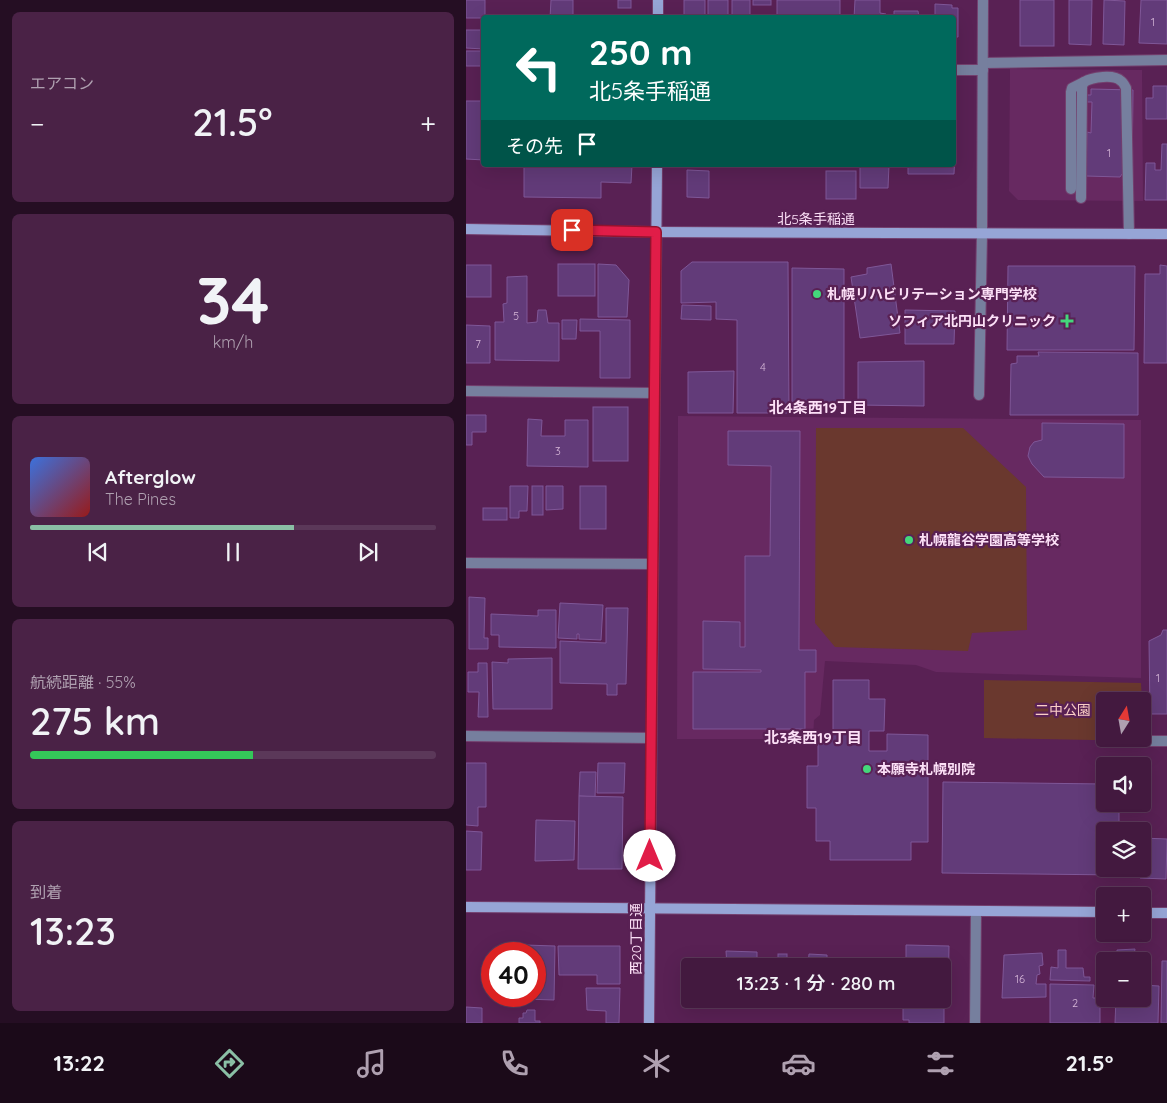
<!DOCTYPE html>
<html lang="ja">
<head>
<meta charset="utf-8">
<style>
	body { margin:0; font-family:Quicksand,"Noto Sans JP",sans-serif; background:#4a2246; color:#f1f3f6; height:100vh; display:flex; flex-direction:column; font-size:19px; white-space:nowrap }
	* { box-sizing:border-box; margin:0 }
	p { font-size:16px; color:#afa0b0 }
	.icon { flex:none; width:28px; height:28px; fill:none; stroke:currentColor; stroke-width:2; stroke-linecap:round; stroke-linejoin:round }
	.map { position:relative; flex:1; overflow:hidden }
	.sheet { display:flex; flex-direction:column; gap:12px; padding:12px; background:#250e23; width:466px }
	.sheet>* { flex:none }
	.hud { position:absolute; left:15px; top:15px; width:475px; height:152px; border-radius:5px; box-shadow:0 5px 20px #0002,0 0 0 1px #5b3859; background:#00695c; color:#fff; overflow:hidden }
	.needle { width:32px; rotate:11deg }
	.tools { position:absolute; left:630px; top:692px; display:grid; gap:10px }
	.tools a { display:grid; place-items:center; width:55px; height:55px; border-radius:5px; background:#43193f; box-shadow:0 5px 20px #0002,0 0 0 1px #5b3859; font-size:25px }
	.speed { position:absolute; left:15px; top:942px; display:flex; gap:10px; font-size:25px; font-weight:700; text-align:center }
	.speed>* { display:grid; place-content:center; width:65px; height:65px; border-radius:50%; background:#43193f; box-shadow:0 5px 20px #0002,0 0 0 1px #5b3859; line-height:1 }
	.speed .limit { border:8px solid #d22; background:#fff; color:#111 }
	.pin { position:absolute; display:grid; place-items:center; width:42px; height:42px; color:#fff; margin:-21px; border-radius:10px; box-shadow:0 2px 8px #0006 }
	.me { position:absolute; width:55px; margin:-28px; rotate:0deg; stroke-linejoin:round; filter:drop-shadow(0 0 4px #0008) }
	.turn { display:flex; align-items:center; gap:18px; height:105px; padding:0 25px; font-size:22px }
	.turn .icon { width:65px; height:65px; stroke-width:2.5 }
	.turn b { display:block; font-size:35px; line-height:42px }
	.then { display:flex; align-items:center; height:48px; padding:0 25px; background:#0003; gap:10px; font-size:19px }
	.big { font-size:38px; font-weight:600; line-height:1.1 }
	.sheet .card { flex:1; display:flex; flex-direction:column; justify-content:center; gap:8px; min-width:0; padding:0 18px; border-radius:8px; background:#4a2246 }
	.sheet .dial { align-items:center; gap:0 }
	.dial b { font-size:65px; line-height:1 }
	.song { display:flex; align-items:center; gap:15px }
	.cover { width:60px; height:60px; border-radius:8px; background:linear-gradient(135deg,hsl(220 70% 55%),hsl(0 70% 35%)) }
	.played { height:5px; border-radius:2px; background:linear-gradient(90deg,#8abfa5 65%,#5b3859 65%) }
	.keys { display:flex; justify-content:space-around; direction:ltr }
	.heat { display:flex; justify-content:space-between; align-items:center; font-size:28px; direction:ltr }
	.charge { height:8px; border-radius:4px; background:linear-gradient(90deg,#34c759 55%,#5b3859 0) }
	.trip { position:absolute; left:215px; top:958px; width:270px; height:50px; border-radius:5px; background:#43193f; box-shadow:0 5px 20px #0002,0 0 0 1px #5b3859; font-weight:600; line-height:50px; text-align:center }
	.dock { display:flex; height:80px; justify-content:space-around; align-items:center; background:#1b0a19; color:#afa0b0 }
	.dock .icon { width:35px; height:35px }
	.dock .selected { color:#8abfa5 }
	.dock b { font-size:22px; color:#f1f3f6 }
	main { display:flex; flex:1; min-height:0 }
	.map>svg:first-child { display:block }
	.built { fill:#672961 }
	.green { fill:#6a382e }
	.building { fill:#623b79; stroke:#7f5798 }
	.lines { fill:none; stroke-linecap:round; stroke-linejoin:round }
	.lane-casing { stroke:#73406e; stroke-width:12 }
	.street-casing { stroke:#73406e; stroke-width:12 }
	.secondary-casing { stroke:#73406e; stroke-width:12 }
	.lane { stroke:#767f9e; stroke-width:10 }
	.street { stroke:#767f9e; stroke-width:10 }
	.secondary { stroke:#96a5d6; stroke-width:10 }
	.route-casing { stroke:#92132f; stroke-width:12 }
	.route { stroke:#e11d48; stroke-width:9 }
	.poi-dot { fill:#44d77b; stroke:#592154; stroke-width:2 }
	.labels { text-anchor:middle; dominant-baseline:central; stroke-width:4.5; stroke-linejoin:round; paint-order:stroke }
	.number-label { font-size:11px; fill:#d6b7d8 }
	.street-label { font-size:14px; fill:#fce0f7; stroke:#592154 }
	.poi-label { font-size:14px; font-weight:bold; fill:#fce0f7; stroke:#592154; text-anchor:start }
	.park-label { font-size:14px; fill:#fbcfc6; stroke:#592154 }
	.neighbourhood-label { font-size:15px; font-weight:bold; fill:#fce0f7; stroke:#592154 }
</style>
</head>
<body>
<main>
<section class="sheet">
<div class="card"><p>エアコン</p>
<div class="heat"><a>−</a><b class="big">21.5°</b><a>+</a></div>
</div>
<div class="card dial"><b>34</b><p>km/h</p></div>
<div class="card">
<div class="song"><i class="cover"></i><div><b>Afterglow</b><p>The Pines</p></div></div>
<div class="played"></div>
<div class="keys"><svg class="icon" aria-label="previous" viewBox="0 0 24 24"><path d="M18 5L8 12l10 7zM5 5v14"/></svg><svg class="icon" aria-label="pause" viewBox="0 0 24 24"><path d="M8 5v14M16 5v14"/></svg><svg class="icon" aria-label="next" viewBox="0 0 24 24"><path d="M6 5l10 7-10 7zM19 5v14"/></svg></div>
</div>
<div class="card"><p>航続距離 · 55%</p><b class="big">275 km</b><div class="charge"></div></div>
<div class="card"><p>到着</p><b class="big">13:23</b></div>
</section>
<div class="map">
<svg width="701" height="1023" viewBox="0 0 701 1023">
	<rect width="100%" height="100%" fill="#592154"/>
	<!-- built -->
	<g class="built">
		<polygon points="544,69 676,70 677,201 552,200 543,191"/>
		<polygon points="212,416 675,420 675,678 470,672 450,665 359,661 354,715 348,720 347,739 211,739"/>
	</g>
	<!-- green -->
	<g class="green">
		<polygon points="350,428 497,428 560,487 561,630 506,633 502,651 369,647 349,623"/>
		<polygon points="518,680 675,683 676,701 639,701 639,739 676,739 676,718 677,741 518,738"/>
	</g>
	<!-- building -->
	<g class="building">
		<rect x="0" y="0" width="19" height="18"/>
		<polygon points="85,0 107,0 107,18 84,18"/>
		<rect x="152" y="0" width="13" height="8"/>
		<rect x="218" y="0" width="21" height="18"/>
		<rect x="242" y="0" width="20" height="18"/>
		<rect x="266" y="0" width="18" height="18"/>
		<rect x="287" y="0" width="18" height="5"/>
		<rect x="311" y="0" width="63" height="18"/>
		<polygon points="389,0 414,0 414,13 420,14 420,18 388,18"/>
		<rect x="554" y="0" width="34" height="46"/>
		<polygon points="603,0 626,0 625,45 603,44"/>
		<polygon points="638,0 659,1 658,45 637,44"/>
		<polygon points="675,0 701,0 701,44 673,43"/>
		<polygon points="469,4 486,5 486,8 492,8 492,37 488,37 488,18 469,18"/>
		<polygon points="428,11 452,11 453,18 428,18"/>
		<polygon points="0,30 18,30 18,49 0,48"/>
		<rect x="0" y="51" width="18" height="15"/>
		<polygon points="687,86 701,86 701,119 680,119 680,98 687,98"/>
		<polygon points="625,89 667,90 666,174 656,174 654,177 620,176 621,132 625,133 626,102 618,102 618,95 625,95"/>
		<polygon points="0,101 18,101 18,160 0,159"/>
		<polygon points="696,144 701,144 701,200 679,200 680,163 689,163 689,170 695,170"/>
		<polygon points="488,153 489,153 488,174 442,174 442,165 488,165"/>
		<polygon points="58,165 166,165 165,183 135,182 135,198 58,197"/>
		<polygon points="394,165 423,165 422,188 394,188"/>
		<polygon points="221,170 243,171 243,198 221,197"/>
		<rect x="360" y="171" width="30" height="28"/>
		<polygon points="226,262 322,262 323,413 271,413 271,320 250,319 250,302 215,303 215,271"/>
		<rect x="92" y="264" width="37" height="32"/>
		<polygon points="132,264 150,265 163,280 161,317 132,317"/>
		<polygon points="425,264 434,333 394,338 385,277 401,274 401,268"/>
		<rect x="0" y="265" width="25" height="32"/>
		<polygon points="694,265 701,266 701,363 678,363 679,274 694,274"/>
		<polygon points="542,266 669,266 668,350 541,350"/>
		<polygon points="326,268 378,269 378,404 326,404"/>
		<polygon points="61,276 61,323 71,322 72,310 80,310 82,323 93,323 93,361 29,360 29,322 38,322 37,304 41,303 41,277"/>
		<polygon points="216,305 245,306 245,320 215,319"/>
		<polygon points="439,310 489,311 488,344 439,344"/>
		<polygon points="114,319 164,320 164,378 134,378 134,331 114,331"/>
		<polygon points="96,320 111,320 110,339 96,339"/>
		<polygon points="0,325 24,326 24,363 0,363"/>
		<polygon points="572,352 672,353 672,415 544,415 545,364 551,363 551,356 573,356"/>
		<polygon points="458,361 458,406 392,405 392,362"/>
		<polygon points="268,371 267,413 222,413 222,372"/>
		<rect x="127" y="407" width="35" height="54"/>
		<polygon points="0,415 20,415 20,432 6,432 6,445 0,445"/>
		<polygon points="62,419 76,420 75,436 99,436 99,420 122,420 122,467 61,466"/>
		<polygon points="576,423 658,424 658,478 578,477 566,464 562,456 564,447 568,442 576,440"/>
		<polygon points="262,431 334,431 333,650 350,650 350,672 339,672 339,729 227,729 227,672 295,672 295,670 237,669 237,621 274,622 274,647 279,647 279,556 304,556 305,466 262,465"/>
		<polygon points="44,486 62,486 61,511 53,511 53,518 44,518"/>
		<rect x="66" y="486" width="11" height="29"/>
		<polygon points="80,486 97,486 97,509 80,510"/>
		<rect x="114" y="486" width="26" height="43"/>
		<rect x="17" y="508" width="24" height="12"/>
		<polygon points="3,597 19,598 18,638 22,638 22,649 3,649"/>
		<polygon points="94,603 137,605 135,640 113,639 113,634 111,634 111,639 92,638"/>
		<polygon points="140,608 162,608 160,684 151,684 151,695 141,695 141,684 94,683 94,641 140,643"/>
		<polygon points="72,610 90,610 90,648 33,647 33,635 25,635 25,614 72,616"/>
		<polygon points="697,630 701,630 701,714 684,714 683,641 695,635"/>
		<polygon points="86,658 86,709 27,709 26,662 42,663 42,659"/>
		<polygon points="12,663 21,663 22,717 12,717 13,692 2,692 2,672 12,672"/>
		<polygon points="367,680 403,680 403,699 419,699 418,731 403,731 403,751 421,751 421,734 462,735 462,842 445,842 445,860 364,860 364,841 350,841 350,808 341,808 341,766 352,766 352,734 367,734"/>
		<polygon points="0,763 20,763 20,807 12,807 12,826 0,825"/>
		<polygon points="132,763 159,763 158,793 131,793"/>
		<polygon points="114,772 130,772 129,797 113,796"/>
		<polygon points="477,782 639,784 639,804 653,804 653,831 639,831 639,869 653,869 653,875 476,873"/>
		<polygon points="113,796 157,797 156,869 112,869"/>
		<polygon points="70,820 109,821 108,860 69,861"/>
		<polygon points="0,831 16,832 15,870 0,870"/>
		<polygon points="676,838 701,839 700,879 674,878 674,869 676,869"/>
		<polygon points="59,945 89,946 88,1000 58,999 58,996 69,996 69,954 59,954"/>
		<polygon points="440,945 483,946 482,999 439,999 476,999 476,966 440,966"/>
		<polygon points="92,946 154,946 154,984 131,984 131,975 93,975"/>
		<polygon points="669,949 668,956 671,956 671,961 651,961 651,950"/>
		<polygon points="592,950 600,950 600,968 617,968 618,977 624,977 624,981 584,980 585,967 592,968"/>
		<polygon points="260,951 291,952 291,966 261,966"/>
		<polygon points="576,953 577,965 573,966 574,974 571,975 570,984 580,984 580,997 536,998 538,955"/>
		<rect x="312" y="954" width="9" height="12"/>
		<polygon points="343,954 361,955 361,966 342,966"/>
		<polygon points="372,958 434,959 434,966 372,966"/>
		<polygon points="696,961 701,961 701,1023 695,1023"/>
		<polygon points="584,984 628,985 627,998 634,998 634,1023 584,1023"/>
		<polygon points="676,985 693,986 692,1023 649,1023 650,999 676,999"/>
		<polygon points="120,988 154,988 153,1023 140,1023 140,1011 121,1010"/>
		<polygon points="437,1002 478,1003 478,1023 443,1023 443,1020 437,1020"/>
		<polygon points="0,1007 16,1008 16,1023 0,1023"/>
		<polygon points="61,1010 69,1010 69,1021 74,1021 74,1023 53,1023 53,1018 57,1018 57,1013 60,1013"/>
	</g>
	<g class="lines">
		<!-- lane casing -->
		<g class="lane-casing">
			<g id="lane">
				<polyline points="605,189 605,92 606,88 618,82"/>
				<path d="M615,198L616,86L618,82C626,77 648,74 655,81C657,82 659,86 660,88L663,234"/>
			</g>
		</g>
		<!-- street casing -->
		<g class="street-casing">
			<g id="street">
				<polyline points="517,63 701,60"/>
				<polyline points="488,70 517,70"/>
				<polyline points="0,391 188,393"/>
				<polyline points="513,395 516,233 517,0"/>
				<polyline points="0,563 187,564"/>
				<polyline points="0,736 185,738"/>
				<polyline points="677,741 701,741"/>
				<polyline points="509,1023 510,911"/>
			</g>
		</g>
		<!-- secondary casing -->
		<g class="secondary-casing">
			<g id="secondary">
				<polyline points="192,18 192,0"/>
				<polyline points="0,229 190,232 701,234"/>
				<polyline points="0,907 639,912"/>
				<polyline points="676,913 701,913"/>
				<polyline points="183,1023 191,165"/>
			</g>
		</g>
		<!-- lane -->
		<use href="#lane" class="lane"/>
		<!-- street -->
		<use href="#street" class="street"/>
		<!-- secondary -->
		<use href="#secondary" class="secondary"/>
	</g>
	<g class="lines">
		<!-- route casing -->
		<g class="route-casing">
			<polyline id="route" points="106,230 190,232 184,856"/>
		</g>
		<!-- route -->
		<use href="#route" class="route"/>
	</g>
	<!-- markers -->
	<g class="poi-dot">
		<circle cx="351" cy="294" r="5"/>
		<path d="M598.5 313.5h5v5h5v5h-5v5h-5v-5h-5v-5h5z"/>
		<circle cx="443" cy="540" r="5"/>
		<circle cx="401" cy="769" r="5"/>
	</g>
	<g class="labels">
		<!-- number labels -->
		<g class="number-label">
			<text x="687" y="22">1</text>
			<text x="643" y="153">1</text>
			<text x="50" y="316">5</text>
			<text x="12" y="344">7</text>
			<text x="297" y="367">4</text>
			<text x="92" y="451">3</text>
			<text x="692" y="678">1</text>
			<text x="554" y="979">16</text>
			<text x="609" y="1003">2</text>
		</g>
		<!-- street labels -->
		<g class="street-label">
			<text x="350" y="219">北5条手稲通</text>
			<text transform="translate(170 939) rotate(-90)">西20丁目通</text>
		</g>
		<!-- poi labels -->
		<g class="poi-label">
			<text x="361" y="294">札幌リハビリテーション専門学校</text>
			<text x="590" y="321" text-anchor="end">ソフィア北円山クリニック</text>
			<text x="453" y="540">札幌龍谷学園高等学校</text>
			<text x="411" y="769">本願寺札幌別院</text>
		</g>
		<!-- park labels -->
		<g class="park-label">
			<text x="597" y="710">二中公園</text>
		</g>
		<!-- neighbourhood labels -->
		<g class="neighbourhood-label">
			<text x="352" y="407">北4条西19丁目</text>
			<text x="347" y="737">北3条西19丁目</text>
		</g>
	</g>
</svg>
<div class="tools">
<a><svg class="needle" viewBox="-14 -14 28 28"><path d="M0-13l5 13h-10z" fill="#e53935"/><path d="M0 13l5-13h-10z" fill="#afa0b0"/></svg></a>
<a><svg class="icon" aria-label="sound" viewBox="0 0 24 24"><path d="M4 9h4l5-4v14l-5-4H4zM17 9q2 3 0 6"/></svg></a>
<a><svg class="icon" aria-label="layers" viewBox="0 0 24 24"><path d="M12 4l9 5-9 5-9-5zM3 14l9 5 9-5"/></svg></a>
<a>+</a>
<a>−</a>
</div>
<div class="speed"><div class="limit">40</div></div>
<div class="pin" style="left:106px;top:230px;background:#d93025"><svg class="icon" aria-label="arrive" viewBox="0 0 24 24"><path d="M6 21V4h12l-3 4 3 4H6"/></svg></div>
<svg class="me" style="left:184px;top:856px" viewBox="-20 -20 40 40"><circle r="19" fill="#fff"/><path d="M0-13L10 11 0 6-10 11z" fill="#e11d48"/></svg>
<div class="trip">13:23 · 1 分 · 280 m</div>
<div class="hud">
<div class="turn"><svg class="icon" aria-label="left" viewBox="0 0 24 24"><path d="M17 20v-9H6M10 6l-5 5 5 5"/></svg><div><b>250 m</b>北5条手稲通</div></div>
<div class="then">その先<svg class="icon" aria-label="arrive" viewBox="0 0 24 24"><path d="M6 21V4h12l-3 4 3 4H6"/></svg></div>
</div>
</div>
</main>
<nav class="dock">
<b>13:22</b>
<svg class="icon selected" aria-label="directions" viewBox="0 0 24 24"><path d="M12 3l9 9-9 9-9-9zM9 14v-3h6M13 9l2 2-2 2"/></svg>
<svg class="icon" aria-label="music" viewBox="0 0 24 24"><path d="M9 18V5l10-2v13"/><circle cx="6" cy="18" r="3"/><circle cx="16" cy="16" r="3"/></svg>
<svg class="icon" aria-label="phone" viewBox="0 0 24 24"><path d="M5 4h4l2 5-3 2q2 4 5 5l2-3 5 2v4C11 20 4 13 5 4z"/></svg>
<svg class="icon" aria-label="climate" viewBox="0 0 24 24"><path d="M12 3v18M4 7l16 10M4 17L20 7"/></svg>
<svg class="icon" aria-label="car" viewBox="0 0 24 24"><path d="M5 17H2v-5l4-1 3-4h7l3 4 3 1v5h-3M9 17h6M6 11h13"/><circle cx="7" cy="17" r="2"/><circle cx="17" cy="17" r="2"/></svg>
<svg class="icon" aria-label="filters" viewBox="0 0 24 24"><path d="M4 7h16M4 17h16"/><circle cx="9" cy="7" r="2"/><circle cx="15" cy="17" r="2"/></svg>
<b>21.5°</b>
</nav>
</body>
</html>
